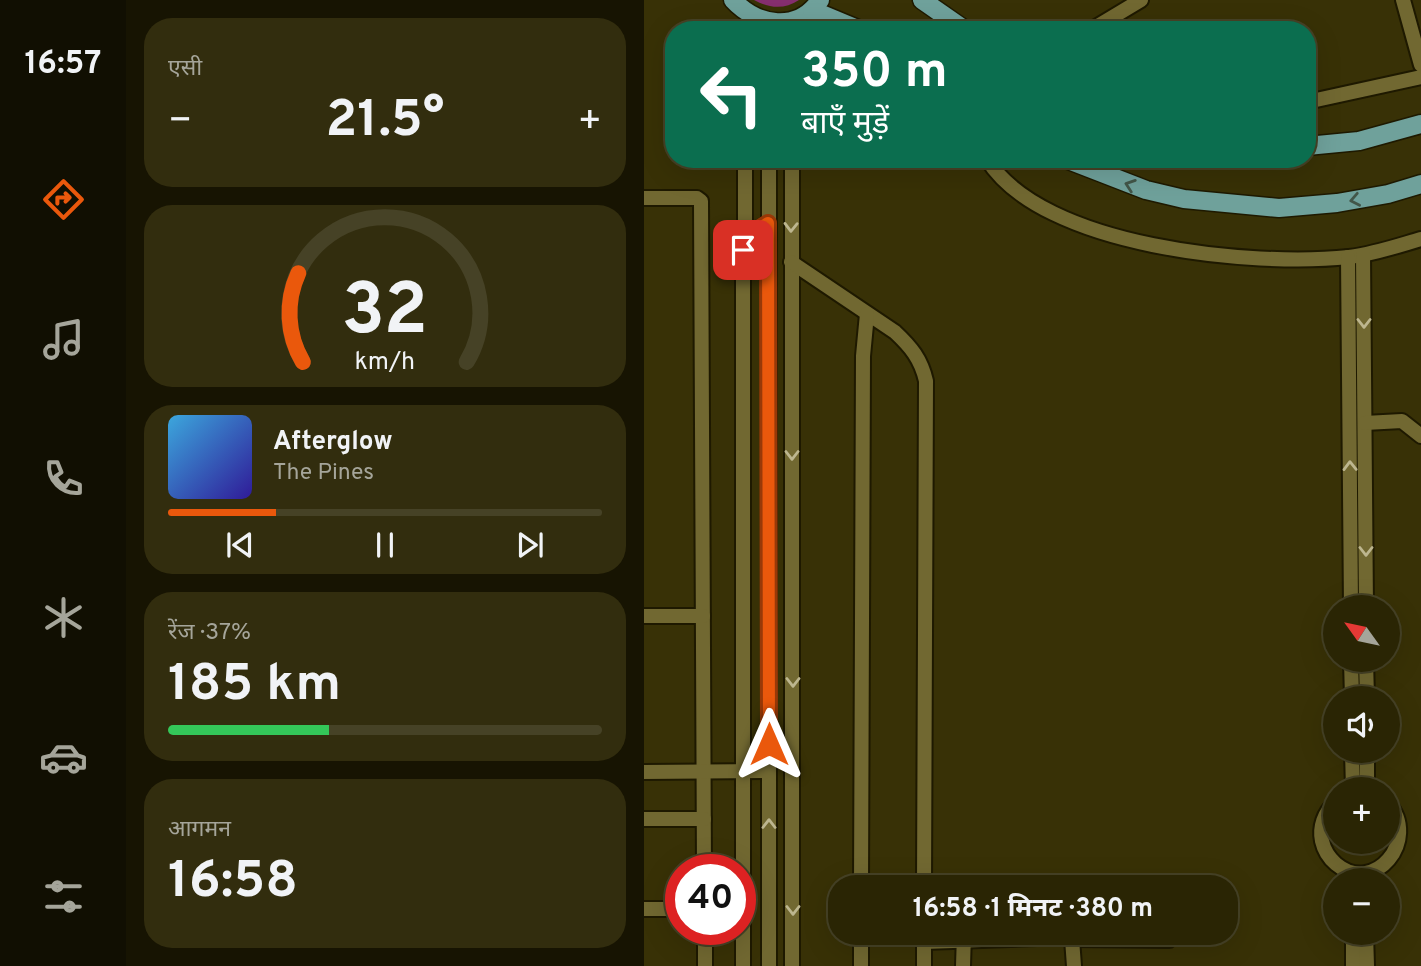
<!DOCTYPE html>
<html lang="hi">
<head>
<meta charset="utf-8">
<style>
	body { margin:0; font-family:Overpass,"Noto Sans Devanagari",sans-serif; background:#322d0e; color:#f1f3f6; height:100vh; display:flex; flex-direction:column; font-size:26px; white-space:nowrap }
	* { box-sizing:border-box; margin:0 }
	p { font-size:23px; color:#a5a59a }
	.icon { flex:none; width:38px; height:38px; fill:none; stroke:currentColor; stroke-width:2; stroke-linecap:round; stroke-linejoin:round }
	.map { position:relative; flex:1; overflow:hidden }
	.panel { display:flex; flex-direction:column; gap:18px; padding:18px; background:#171402; width:518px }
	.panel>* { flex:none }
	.guide { position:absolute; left:21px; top:21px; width:651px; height:147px; border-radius:28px; box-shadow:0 7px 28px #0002,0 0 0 2px #464226; background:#0b6e4f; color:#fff; overflow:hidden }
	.needle { width:46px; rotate:303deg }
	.buttons { position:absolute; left:679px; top:595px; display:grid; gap:14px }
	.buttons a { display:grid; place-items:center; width:77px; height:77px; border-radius:50%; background:#2a2504; box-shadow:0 7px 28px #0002,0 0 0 2px #464226; font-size:35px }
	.speed { position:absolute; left:21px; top:854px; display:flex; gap:14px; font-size:35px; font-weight:700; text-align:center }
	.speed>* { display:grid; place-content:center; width:91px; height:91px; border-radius:50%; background:#2a2504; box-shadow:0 7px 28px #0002,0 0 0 2px #464226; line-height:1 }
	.speed .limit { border:10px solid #d22; background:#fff; color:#111 }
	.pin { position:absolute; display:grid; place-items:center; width:60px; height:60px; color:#fff; margin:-30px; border-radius:14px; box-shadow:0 4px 10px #0006 }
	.me { position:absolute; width:77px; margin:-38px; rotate:0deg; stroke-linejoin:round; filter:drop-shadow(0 0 5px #0008) }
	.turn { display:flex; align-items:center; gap:24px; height:147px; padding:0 21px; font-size:32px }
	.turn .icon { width:91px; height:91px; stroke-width:2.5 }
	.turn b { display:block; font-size:49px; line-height:60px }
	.big { font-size:52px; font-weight:700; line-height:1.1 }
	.panel .widget { flex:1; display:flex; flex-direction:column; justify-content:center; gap:10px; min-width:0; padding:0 24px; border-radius:28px; background:#322d0e }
	.panel .dial { align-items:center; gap:0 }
	.dial svg { height:182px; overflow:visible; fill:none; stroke:#464226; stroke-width:7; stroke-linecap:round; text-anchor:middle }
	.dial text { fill:#f1f3f6; stroke:none }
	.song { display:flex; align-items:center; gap:21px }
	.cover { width:84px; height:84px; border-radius:10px; background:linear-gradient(135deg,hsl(200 70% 55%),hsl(250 70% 35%)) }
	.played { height:7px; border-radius:4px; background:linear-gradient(90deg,#ea580c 25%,#464226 25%) }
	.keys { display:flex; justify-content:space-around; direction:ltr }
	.heat { display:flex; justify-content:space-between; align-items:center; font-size:38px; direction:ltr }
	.charge { height:10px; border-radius:5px; background:linear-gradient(90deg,#34c759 37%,#464226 0) }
	.trip { position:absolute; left:184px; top:875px; width:410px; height:70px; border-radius:28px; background:#2a2504; box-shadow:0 7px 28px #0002,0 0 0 2px #464226; font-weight:700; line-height:70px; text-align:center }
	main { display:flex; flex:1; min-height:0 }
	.dock { display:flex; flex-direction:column; width:126px; justify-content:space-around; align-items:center; background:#110f02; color:#a5a59a }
	.dock .icon { width:49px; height:49px }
	.dock .current { color:#ea580c }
	.dock b { font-size:32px; color:#f1f3f6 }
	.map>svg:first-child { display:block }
	.green { fill:#852e6e }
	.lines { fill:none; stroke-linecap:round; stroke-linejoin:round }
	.minor-casing { stroke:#1e1900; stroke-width:18 }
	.major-casing { stroke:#1e1900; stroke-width:21 }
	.minor { stroke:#716831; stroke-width:14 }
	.major { stroke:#6fa19b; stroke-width:18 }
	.oneway { stroke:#425648 }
	.oneway2 { stroke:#bdb68f }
	.route-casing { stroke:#983908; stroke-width:18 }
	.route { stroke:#ea580c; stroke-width:12 }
</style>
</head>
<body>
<main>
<nav class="dock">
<b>16:57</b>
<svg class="icon current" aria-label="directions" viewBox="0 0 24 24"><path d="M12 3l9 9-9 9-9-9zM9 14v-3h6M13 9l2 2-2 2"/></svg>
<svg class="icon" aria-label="music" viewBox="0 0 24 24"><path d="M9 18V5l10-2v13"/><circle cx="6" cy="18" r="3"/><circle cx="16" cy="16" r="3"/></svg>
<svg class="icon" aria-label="phone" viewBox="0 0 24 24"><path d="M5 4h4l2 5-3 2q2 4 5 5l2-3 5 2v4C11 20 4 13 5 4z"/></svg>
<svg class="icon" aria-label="climate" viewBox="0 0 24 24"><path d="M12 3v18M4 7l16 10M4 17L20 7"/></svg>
<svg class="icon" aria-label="car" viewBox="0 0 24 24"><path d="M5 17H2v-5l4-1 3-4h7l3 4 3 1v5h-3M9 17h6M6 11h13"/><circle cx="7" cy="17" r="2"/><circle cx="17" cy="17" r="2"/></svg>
<svg class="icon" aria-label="filters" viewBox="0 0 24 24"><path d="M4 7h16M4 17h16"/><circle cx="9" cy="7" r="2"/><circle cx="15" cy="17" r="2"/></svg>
</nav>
<section class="panel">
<div class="widget"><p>एसी</p>
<div class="heat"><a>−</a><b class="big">21.5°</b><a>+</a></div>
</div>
<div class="widget dial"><svg viewBox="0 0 100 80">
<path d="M14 69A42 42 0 1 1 86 69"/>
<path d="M14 69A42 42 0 0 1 12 30" stroke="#ea580c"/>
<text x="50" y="56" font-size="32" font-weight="700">32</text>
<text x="50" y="72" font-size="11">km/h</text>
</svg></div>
<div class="widget">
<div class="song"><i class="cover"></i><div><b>Afterglow</b><p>The Pines</p></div></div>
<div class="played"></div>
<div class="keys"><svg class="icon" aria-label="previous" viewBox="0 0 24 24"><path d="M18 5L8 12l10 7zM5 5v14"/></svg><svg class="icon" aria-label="pause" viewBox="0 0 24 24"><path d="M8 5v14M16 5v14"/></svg><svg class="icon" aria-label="next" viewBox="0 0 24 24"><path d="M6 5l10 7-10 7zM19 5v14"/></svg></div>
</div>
<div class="widget"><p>रेंज · 37%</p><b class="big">185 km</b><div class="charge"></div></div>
<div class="widget"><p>आगमन</p><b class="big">16:58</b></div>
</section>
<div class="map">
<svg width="777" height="966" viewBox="0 0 777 966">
	<rect width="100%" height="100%" fill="#383106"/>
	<!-- green -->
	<path class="green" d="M110,0H155C140,10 125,8 110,0Z"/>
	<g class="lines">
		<!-- minor casing -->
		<g class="minor-casing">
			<g id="minor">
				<polyline points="759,0 777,65"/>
				<polyline points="447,30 497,0"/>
				<polyline points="663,102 777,77"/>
				<polyline points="101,159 101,242"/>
				<polyline points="148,159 148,966"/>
				<path d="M343,159C398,248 610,267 705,257C730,254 753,246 777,239"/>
				<polyline points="0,198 53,198 57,201 60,870"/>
				<polyline points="719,255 722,607"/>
				<polyline points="704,257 707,607"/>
				<path d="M147,262L251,332C267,347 277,359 282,381L280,887"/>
				<polyline points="721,423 758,421 777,436"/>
				<polyline points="0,616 59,616"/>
				<polyline points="707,660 708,698"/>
				<polyline points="722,660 723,698"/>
				<polyline points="708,751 709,789"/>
				<polyline points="723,751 723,789"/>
				<polyline points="0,772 125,771"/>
				<path d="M691,803C680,813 675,827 678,841C680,850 685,858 692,864C730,896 777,840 744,803"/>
				<polyline points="0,819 60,819"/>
				<polyline points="217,887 219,356 223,314"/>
				<polyline points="0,909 37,909"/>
				<polyline points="61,929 61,966"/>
				<polyline points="709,933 709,966"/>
				<polyline points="722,933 723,966"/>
				<polyline points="428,939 525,940"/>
				<polyline points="280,942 422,937 428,939 430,966"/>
				<polyline points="99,966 99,250 109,232 124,223"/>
				<polyline points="125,966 125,159"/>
				<polyline points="217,966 217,933"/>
				<polyline points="280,966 280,934"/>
				<polyline points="319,966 320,934"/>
			</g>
		</g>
		<!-- major casing -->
		<g class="major-casing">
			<g id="major">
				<path d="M89,0C113,26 154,33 176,0"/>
				<polyline points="278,0 321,30"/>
				<polyline points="168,10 216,30"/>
				<polyline points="663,146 715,141 777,124"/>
				<polyline points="422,159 502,190 540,199 635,208 693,203 744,194 777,184"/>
			</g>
		</g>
		<!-- minor -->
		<use href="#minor" class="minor"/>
		<!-- major -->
		<use href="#major" class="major"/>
	</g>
	<!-- one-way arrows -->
	<defs><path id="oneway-chevron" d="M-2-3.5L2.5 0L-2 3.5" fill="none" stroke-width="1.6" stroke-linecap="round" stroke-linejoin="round" transform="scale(1.75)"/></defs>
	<g class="oneway">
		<use href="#oneway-chevron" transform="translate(486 185) rotate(-161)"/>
		<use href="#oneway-chevron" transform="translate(711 200) rotate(169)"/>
	</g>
	<g class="oneway2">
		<use href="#oneway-chevron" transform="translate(147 227) rotate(91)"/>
		<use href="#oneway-chevron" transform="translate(720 323) rotate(90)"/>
		<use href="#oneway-chevron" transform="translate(148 455) rotate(90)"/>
		<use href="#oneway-chevron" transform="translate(706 466) rotate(-91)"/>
		<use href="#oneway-chevron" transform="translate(722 551) rotate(90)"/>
		<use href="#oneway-chevron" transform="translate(149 682) rotate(90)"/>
		<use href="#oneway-chevron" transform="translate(125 824) rotate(-90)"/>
		<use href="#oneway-chevron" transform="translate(149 910) rotate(90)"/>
	</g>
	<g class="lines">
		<!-- route casing -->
		<g class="route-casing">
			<path id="route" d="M99,250C103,236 112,230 124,223L125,744"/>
		</g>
		<!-- route -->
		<use href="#route" class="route"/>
	</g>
</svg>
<div class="buttons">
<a><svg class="needle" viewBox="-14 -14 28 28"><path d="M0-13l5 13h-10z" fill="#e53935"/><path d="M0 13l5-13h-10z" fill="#a5a59a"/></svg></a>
<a><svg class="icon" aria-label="sound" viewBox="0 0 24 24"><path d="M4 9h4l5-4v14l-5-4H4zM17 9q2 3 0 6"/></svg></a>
<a>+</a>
<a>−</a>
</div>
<div class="speed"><div class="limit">40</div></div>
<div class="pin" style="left:99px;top:250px;background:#d93025"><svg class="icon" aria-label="arrive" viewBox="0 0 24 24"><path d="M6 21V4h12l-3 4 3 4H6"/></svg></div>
<svg class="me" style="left:125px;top:744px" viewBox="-20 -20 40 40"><path d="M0-17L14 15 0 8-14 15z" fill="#ea580c" stroke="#fff" stroke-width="4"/></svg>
<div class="trip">16:58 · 1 मिनट · 380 m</div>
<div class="guide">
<div class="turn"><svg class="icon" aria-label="left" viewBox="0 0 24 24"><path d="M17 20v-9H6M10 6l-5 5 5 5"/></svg><div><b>350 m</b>बाएँ मुड़ें</div></div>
</div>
</div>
</main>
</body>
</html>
